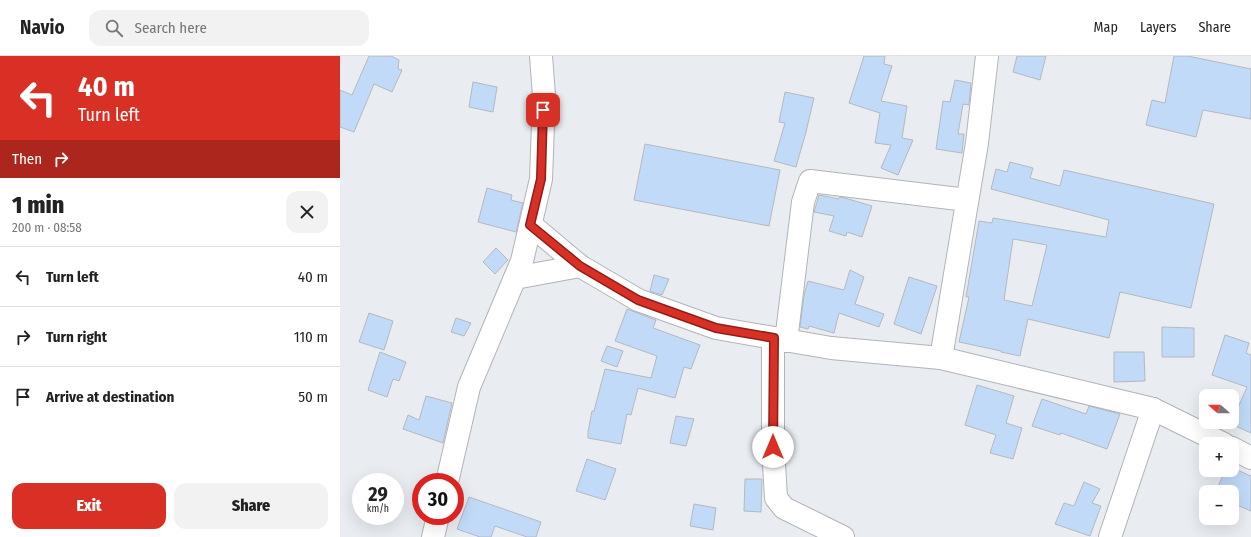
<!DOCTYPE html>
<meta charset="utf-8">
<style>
:root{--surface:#fff;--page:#f2f2f2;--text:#222;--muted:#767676;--line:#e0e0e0;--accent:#d93025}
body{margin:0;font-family:"Fira Sans Condensed",sans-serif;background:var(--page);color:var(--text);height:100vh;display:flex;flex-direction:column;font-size:15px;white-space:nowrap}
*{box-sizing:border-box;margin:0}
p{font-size:13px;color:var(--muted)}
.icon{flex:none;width:22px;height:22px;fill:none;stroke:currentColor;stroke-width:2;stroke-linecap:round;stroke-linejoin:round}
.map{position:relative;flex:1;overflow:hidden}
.details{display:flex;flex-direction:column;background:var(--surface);width:340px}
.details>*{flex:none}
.hud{background:#d93025;color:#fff;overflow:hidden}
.needle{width:26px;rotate:291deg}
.controls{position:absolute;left:859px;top:333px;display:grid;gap:8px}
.controls a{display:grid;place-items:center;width:40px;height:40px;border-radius:8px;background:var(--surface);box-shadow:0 4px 16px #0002;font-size:20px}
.speed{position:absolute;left:12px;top:417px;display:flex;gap:8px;font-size:20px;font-weight:700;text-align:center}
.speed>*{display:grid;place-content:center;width:52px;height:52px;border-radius:50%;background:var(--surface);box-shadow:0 4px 16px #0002;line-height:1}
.speed small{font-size:10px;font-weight:400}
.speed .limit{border:6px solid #d22;background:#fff;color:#111}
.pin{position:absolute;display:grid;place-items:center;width:34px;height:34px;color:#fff;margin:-17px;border-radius:8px;box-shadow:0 2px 6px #0006}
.me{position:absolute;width:44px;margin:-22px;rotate:0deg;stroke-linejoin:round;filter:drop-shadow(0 0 3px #0008)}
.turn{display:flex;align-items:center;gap:14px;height:84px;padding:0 12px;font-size:18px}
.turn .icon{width:52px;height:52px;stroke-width:2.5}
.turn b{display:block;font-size:28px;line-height:34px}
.then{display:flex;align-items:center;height:38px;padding:0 12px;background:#0003;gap:8px;font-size:15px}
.round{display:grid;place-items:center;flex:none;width:42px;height:42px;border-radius:12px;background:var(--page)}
.summary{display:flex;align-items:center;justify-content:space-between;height:68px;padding:0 12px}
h1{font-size:24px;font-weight:800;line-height:30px}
.cta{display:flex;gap:8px;margin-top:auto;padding:8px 12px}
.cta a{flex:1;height:46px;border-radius:12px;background:var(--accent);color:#fff;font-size:16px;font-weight:800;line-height:46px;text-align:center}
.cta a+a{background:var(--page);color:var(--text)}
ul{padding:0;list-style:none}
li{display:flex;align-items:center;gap:12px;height:60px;padding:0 12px;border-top:1px solid var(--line)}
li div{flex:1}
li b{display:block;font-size:15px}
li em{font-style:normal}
header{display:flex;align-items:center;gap:24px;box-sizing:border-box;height:56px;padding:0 20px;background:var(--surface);border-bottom:1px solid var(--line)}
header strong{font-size:19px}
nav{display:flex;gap:22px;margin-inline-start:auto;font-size:14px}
.search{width:280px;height:36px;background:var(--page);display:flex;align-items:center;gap:10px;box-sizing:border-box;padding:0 14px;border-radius:12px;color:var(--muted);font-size:15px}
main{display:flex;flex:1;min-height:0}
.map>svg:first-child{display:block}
.building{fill:#c0daf8;stroke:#b5b9be;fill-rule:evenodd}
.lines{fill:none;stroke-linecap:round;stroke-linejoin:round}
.minor-casing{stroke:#b0b4b9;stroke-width:24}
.minor{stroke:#fff;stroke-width:22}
.route-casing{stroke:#8d1f18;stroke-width:10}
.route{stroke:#d93025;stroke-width:7}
</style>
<header>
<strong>Navio</strong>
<div class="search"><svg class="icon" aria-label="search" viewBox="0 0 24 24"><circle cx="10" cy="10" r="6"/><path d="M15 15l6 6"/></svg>Search here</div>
<nav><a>Map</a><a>Layers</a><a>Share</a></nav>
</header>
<main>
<section class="details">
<div class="hud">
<div class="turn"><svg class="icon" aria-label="left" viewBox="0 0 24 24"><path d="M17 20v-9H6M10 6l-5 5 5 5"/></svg><div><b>40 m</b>Turn left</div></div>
<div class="then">Then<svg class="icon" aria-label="right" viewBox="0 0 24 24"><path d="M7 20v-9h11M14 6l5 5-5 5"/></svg></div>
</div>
<div class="summary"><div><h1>1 min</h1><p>200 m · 08:58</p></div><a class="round"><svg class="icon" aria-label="close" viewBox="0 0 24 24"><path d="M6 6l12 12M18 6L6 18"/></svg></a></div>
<ul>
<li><svg class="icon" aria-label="left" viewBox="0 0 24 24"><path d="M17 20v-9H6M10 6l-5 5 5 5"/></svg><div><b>Turn left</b></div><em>40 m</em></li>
<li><svg class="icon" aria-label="right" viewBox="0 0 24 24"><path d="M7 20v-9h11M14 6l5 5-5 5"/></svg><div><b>Turn right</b></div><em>110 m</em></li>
<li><svg class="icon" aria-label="arrive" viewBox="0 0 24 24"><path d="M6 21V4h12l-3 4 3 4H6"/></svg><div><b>Arrive at destination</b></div><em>50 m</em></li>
</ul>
<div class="cta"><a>Exit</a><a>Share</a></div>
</section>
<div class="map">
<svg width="911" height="481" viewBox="0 0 911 481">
<rect width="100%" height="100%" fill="#e9edf2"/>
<!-- building -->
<g class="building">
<polygon points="29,0 51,0 59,4 58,13 62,14 52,36 34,28 14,76 0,71 0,34 12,39"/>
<polygon points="524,0 545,0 544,8 552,10 541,45 567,50 562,82 573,84 558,119 541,112 551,89 535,87 540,57 509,47"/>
<polygon points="677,0 706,0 700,24 673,16"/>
<polygon points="834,0 848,0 911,13 911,63 863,54 856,81 806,69 812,44 825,47"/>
<polygon points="615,24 631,27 629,49 623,48 618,78 624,78 622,97 596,93 603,45 610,46"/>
<polygon points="133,26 157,31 153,56 129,51"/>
<polygon points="445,36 474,42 466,76 456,111 434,105 445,67 439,66"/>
<polygon points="305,88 440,114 429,170 294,144"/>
<path d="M670 106 693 112 690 122 720 130 724 114 874 148 851 252 780 236 769 282 688 263 680 300 661 296V295L619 286 629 241H626L639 165 652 167 653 162 766 181 769 164 651 133 656 113 667 116ZM673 183 707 189 692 250 664 244Z"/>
<polygon points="147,132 172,139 171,144 183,147 176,176 138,166"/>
<polygon points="479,139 499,143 500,141 505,142 532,150 522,181 507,176 506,180 489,175 494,160 474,156"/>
<polygon points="156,192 168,204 155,218 143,206"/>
<polygon points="510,214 524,221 515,248 544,258 539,271 499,257 494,277 469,270 468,273 460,271 464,239 468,225 504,234"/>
<polygon points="314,219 329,223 322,239 310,235"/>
<polygon points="569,221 597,230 581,278 554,268"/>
<polygon points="287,253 316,264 313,272 360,289 351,313 344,311 335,342 298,332 291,359 287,358 281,388 248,382 248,376 252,355 254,355 265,313 311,322 317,300 275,285"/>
<polygon points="29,257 53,265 44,294 19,286"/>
<polygon points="116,262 131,267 124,280 111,276"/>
<polygon points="822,271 854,272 854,301 822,301"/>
<polygon points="885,279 909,287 906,297 911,299 911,377 891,368 907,331 872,319"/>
<polygon points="267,290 283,295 277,311 261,305"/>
<polygon points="40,296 66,306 59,325 53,323 47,341 28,334"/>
<polygon points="774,296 804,296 805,325 774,326"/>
<polygon points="637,329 674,340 666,367 682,372 673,403 650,397 656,379 625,369"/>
<polygon points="86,340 112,347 103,387 63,373 68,359 79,364"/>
<polygon points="702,343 746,358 749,350 780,358 767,393 721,377 720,379 692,370"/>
<polygon points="336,360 354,363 346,390 330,387"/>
<polygon points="247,403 276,413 265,444 236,435"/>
<polygon points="885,414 897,414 911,420 911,455 892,447 892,436 876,436"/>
<polygon points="405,423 422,423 421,456 404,455"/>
<polygon points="744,426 760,433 752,447 761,450 750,480 715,468 724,447 734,450"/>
<polygon points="129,441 201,466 196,481 187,481 155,470 151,481 140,481 117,473"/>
<polygon points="354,448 376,452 373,474 350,470"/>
</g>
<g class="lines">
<!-- minor casing -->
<g class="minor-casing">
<g id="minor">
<polyline points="191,169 240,210 298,244 376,272 491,292 601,302 813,353 884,388"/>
<polyline points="175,222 240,210"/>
<polyline points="433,282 433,391 436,442 444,452 503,481"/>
<polyline points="446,285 463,146 470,125 627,144"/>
<polyline points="601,302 637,87 647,0"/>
<polyline points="892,392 911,402"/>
<polyline points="107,426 129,331 182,205 201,123 204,40 201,0"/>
<polyline points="93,481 98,460"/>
<polyline points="770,481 813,353"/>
</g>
</g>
<!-- minor -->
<use href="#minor" class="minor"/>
</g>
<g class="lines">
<!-- route casing -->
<g class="route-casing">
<polyline id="route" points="203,54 201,123 190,169 240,210 298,244 376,272 434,282 433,391"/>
</g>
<!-- route -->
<use href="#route" class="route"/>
</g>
</svg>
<div class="controls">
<a><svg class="needle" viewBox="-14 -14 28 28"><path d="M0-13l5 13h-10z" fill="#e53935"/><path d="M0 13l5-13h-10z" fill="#767676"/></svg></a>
<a>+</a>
<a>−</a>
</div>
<div class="speed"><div>29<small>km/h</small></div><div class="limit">30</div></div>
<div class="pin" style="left:203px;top:54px;background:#d93025"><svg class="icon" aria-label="arrive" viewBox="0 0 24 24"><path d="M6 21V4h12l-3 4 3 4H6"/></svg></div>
<svg class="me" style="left:433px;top:391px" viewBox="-20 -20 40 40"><circle r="19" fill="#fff"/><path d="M0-13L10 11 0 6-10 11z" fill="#d93025"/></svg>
</div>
</main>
